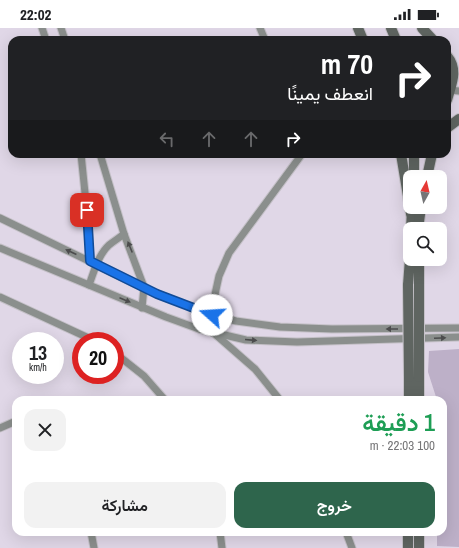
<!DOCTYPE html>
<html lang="ar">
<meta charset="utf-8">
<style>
:root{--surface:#fff;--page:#f2f2f2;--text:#202124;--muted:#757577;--accent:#2e654c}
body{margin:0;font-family:"Archivo Narrow",Vazirmatn,sans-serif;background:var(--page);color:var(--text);direction:rtl;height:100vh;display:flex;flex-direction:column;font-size:15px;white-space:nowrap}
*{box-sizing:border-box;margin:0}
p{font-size:13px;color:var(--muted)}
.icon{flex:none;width:22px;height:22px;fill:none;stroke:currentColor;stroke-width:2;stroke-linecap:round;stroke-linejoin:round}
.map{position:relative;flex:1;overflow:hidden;direction:ltr}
.panel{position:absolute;left:12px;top:368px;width:435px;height:140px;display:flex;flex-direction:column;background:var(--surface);border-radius:12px;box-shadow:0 4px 16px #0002;direction:rtl}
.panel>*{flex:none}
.guide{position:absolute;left:8px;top:8px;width:443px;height:122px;border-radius:12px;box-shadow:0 4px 16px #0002;direction:rtl;background:#202124;color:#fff;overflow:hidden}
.needle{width:26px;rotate:8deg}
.controls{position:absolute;left:403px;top:142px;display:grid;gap:8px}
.controls a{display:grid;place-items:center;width:44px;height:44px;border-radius:8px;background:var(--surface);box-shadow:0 4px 16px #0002;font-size:20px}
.speed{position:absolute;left:12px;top:304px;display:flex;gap:8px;font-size:20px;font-weight:700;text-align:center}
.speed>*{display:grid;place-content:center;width:52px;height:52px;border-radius:50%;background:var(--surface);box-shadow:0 4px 16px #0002;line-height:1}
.speed small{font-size:10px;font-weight:400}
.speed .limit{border:6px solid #d22;background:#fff;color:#111}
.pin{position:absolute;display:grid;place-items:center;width:34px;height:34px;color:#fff;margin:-17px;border-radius:8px;box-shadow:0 2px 6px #0006}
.me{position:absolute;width:44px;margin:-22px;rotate:289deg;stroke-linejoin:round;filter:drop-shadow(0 0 3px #0008)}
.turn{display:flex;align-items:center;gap:14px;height:84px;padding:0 12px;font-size:18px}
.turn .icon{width:52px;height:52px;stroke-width:2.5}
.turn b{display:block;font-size:28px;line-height:34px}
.lanes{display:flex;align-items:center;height:38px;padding:0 12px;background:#0003;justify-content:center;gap:20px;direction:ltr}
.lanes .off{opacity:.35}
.round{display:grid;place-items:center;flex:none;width:42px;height:42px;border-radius:12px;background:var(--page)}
.summary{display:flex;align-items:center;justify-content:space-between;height:68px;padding:0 12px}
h1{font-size:24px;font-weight:600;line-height:30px;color:#1e9e55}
.action{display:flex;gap:8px;margin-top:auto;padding:8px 12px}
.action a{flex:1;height:46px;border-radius:12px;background:var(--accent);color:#fff;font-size:16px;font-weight:600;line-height:46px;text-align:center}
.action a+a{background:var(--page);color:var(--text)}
.status{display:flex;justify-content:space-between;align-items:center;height:28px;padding:0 20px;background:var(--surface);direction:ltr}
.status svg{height:11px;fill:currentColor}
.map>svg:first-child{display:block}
.built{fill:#e0d7e7;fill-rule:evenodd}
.green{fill:#bdb0c8}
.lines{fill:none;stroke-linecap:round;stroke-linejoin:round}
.lane-casing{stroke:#c5c1c8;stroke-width:9}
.secondary-casing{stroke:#c5c1c8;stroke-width:12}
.lane{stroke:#8b8f8d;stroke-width:7}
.secondary{stroke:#5f6561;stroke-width:10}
.secondary-bridge-casing{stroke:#c5c1c8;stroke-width:12;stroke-linecap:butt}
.secondary-bridge{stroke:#5f6561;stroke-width:10}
.oneway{fill:#4c4c4d}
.route-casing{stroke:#114b97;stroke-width:10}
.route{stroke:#1a73e8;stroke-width:7}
</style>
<div class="status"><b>22:02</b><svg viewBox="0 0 49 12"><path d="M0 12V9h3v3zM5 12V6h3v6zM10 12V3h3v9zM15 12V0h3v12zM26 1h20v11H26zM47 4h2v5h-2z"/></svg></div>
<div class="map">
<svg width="459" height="520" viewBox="0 0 459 520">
<rect width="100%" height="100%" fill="#ebe6ef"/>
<!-- built -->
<path class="built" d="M0 0H459V520H0ZM12 12H447V126H12ZM410 149H440V179H410ZM410 201H440V231H410ZM21 313H55V347H21ZM81 313H115V347H81ZM16 372H443V504H16Z"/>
<!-- green -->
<polygon class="green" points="459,321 459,519 437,518 437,504 443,504 443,372 437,372 428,344 429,323"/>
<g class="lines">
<!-- lane casing -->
<g class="lane-casing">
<g id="lane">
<polyline points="42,0 46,12"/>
<polyline points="61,0 65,12"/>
<polyline points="260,0 265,12"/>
<polyline points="450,62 459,63"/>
<polyline points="81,126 88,194 90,233"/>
<polyline points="100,126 124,206 144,259 142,280"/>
<polyline points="0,190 157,266 212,287 236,293 280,299 332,301 459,300"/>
<polyline points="0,220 166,289 199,301 246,312 297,314 459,309"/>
<path d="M89 257C94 244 98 227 109 217 114 213 119 210 124 206"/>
<polyline points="0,269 95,313"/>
<polyline points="213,305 212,287 214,271 219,248 229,225 302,126"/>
<polyline points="215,306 255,341 280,372"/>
<polyline points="115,325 144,348 165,372"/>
<polyline points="0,400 16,393"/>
<polyline points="91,504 94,520"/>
<polyline points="220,504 222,520"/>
<polyline points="346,504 352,520"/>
</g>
</g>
<!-- secondary casing -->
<g class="secondary-casing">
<g id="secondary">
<polyline points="358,0 363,12"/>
<polyline points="391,0 396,12"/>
<polyline points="422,0 433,12"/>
<path d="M447 28C459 42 451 57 447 72"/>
<polyline points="447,100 459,91"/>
<polyline points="401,126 411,186"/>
<polyline points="414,149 414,126"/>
<polyline points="427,149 432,126"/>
<polyline points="411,201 412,181"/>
<polyline points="418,201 421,179"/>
<polyline points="419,231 419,256"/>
<polyline points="408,257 410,231"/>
<polyline points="409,372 409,349"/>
<polyline points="419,372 419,349"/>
<polyline points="419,504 419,520"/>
<polyline points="408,520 408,504"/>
</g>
</g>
<!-- lane -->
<use href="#lane" class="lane"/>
<!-- secondary -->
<use href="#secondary" class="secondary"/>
<!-- secondary-bridge casing -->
<g class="secondary-bridge-casing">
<g id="secondary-bridge">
<polyline points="419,256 419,349"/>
<polyline points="408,257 409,349"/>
</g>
</g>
<!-- secondary-bridge -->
<use href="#secondary-bridge" class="secondary-bridge"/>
</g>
<!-- one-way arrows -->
<defs><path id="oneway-solid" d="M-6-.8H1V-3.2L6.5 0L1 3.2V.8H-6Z"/></defs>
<g class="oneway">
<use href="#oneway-solid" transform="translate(130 219) rotate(-112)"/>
<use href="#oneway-solid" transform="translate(71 224) rotate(-155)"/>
<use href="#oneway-solid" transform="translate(125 272) rotate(23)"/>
<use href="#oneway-solid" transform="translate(392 301) rotate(180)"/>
<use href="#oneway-solid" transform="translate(440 310) rotate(-3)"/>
<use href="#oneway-solid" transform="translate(251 312) rotate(5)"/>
</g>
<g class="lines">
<!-- route casing -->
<g class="route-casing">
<polyline id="route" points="87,182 90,233 157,266 212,287"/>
</g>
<!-- route -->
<use href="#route" class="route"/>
</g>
</svg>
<div class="controls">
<a><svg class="needle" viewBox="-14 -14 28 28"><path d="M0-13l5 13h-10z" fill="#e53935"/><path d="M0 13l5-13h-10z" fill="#757577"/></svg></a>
<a><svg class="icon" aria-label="search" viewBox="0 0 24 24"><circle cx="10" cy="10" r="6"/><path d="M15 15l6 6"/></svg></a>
</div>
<div class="speed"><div>13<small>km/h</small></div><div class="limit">20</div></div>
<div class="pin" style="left:87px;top:182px;background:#d93025"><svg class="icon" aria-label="arrive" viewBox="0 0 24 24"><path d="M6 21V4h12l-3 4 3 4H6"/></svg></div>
<svg class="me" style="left:212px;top:287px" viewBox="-20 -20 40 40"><circle r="19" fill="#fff"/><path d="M0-13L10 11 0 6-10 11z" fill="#1a73e8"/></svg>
<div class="guide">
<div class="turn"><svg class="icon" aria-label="right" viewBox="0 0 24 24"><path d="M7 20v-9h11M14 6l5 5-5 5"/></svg><div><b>70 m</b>انعطف يمينًا</div></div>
<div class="lanes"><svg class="icon off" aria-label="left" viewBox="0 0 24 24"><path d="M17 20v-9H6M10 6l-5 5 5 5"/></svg><svg class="icon off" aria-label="ahead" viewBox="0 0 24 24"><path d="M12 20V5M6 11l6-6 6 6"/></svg><svg class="icon off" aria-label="ahead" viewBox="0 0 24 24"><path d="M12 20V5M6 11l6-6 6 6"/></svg><svg class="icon" aria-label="right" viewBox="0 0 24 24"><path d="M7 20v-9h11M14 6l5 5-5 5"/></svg></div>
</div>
<section class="panel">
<div class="summary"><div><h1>1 دقيقة</h1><p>100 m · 22:03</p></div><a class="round"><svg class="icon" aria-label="close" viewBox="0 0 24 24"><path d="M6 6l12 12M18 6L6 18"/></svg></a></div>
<div class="action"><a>خروج</a><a>مشاركة</a></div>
</section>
</div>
